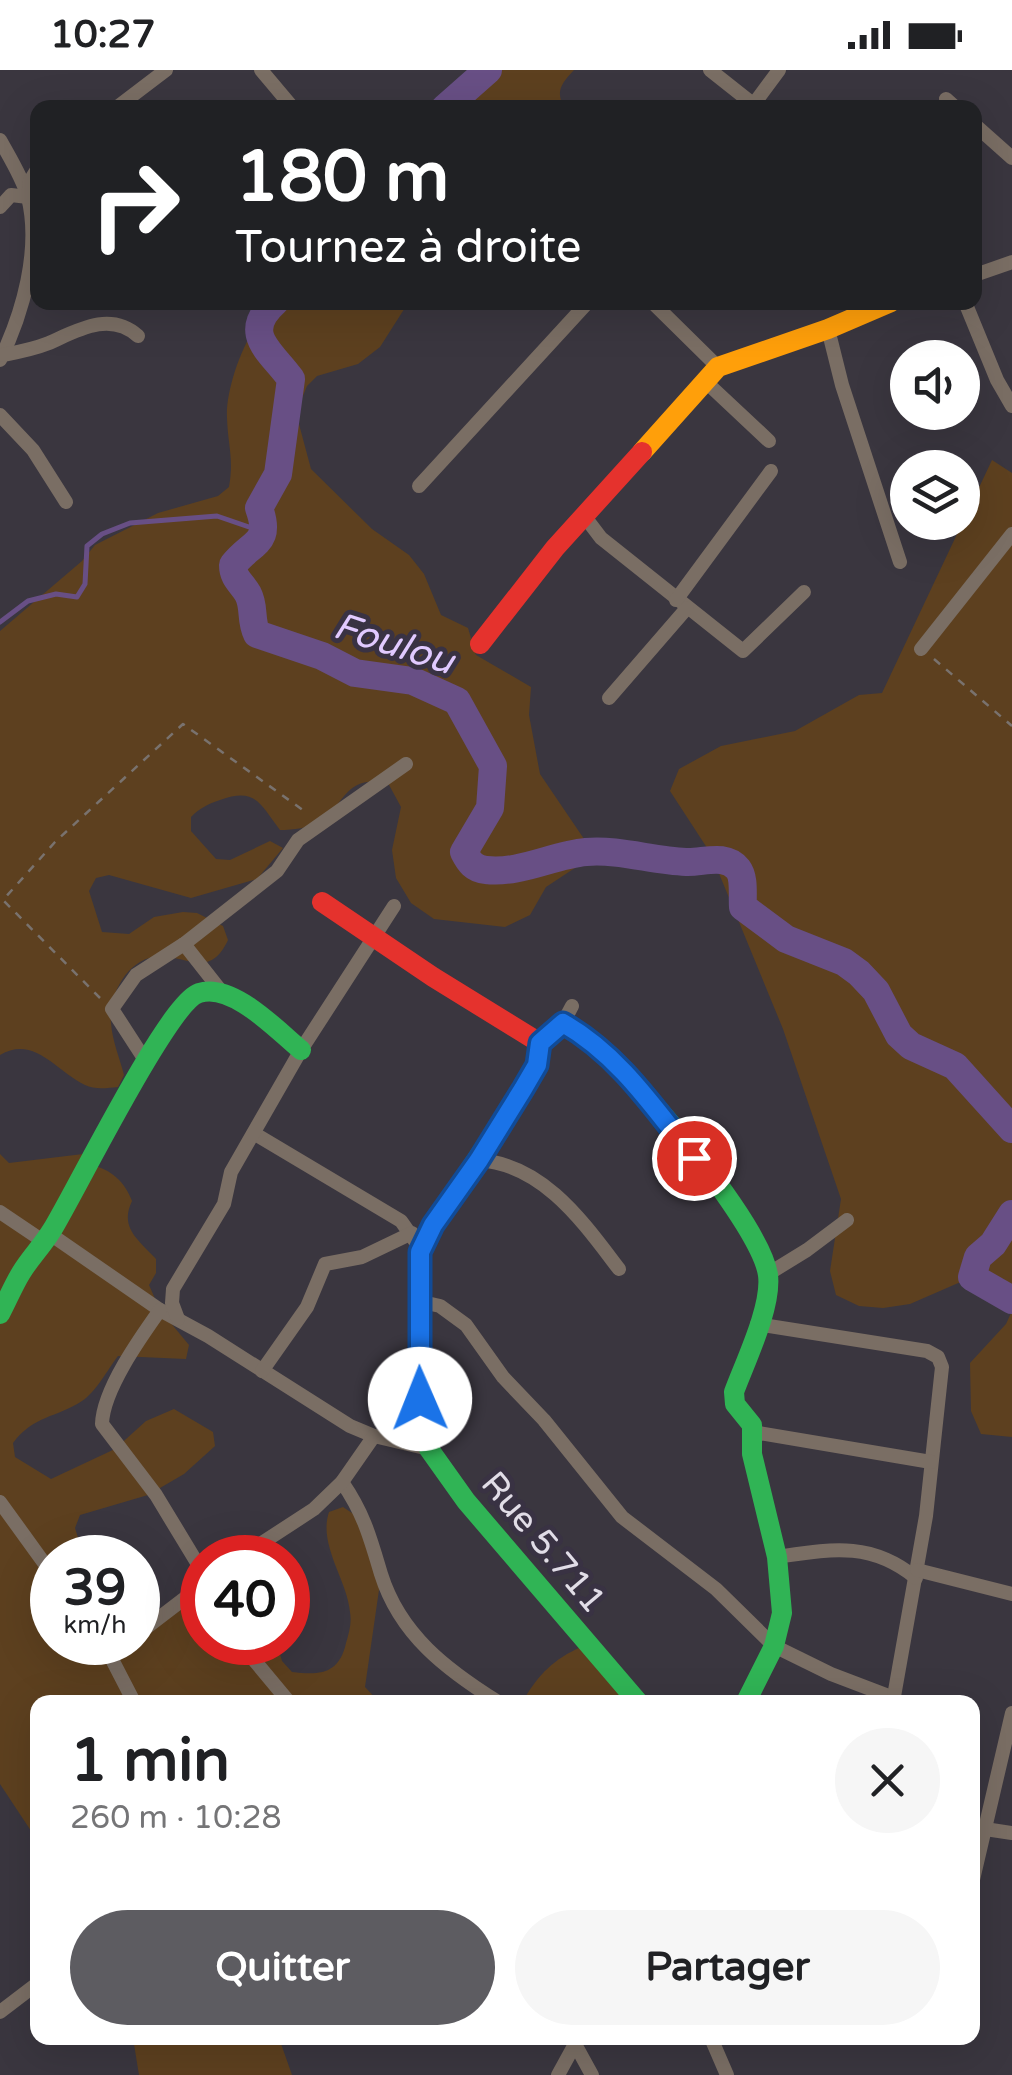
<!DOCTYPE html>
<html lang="fr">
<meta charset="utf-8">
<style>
:root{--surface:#fff;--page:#f6f6f6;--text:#202124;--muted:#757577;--accent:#5d5c61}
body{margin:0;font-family:"Varela Round",sans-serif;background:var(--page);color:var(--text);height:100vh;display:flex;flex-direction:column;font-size:38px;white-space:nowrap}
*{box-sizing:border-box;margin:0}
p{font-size:32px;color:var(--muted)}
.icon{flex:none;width:55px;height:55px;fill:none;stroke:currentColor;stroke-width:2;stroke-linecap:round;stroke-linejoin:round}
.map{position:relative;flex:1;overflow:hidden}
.panel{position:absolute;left:30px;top:1625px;width:950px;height:350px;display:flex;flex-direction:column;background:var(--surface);border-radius:20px;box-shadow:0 10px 40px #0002}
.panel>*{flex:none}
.top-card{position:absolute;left:30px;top:30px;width:952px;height:210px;border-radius:20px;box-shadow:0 10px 40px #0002;background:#202124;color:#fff;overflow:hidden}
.buttons{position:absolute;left:890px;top:270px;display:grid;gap:20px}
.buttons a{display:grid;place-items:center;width:90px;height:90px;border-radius:50%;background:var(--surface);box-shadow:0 10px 40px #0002;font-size:50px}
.speed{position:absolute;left:30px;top:1465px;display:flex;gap:20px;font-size:50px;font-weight:700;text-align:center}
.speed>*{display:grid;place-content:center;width:130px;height:130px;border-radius:50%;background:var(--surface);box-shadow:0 10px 40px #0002;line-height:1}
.speed small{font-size:25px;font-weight:400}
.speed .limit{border:15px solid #d22;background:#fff;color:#111}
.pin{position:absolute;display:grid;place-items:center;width:85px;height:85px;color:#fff;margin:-42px;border:5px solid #fff;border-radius:50%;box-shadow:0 2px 10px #0007}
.me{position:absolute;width:110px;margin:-55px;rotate:359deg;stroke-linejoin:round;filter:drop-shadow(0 0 8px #0008)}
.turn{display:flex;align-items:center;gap:35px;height:210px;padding:0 40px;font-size:45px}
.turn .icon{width:130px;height:130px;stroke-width:2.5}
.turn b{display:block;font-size:70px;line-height:85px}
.round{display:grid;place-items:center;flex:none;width:105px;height:105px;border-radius:52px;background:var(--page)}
.headline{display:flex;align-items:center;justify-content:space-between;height:170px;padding:0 40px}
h1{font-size:60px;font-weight:800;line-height:75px}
.primary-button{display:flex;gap:20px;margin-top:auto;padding:20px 40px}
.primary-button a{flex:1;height:115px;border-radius:60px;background:var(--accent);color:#fff;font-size:40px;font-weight:800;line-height:115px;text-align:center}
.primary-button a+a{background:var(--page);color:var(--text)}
.status{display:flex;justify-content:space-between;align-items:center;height:70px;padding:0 50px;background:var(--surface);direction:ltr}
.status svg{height:28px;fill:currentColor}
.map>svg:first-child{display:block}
.green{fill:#5d401f}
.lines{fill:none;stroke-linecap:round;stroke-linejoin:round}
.stream{stroke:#684f85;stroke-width:5}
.river{stroke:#684f85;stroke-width:28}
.path{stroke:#79726e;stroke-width:2.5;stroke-dasharray:8 8;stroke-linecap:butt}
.street{stroke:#7a6e64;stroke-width:14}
.fast{stroke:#30b455;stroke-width:20}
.slow{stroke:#ff9f0a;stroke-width:20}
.jam{stroke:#e5322d;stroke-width:20}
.route-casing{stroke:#114b97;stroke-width:25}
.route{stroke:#1a73e8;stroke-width:18}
.labels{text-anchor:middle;stroke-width:10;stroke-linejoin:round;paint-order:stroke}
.street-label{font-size:35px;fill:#e1dde7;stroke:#393243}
.water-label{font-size:38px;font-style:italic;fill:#e1caff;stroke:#393243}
</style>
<div class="status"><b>10:27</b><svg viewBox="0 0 49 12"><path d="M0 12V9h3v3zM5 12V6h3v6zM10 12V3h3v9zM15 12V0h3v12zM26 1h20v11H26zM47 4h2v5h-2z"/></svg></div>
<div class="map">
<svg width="1012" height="2005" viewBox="0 0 1012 2005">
<rect width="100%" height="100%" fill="#3a363f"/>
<!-- green -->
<g class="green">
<path d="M472 0H574C562 13 555 21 564 37H426L469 8Z"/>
<path d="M280 232 408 233 380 277 358 294 317 306 307 316 296 343 311 399 372 459 409 485 424 504 441 545 468 558 476 585 531 617 529 645 540 704 601 794 584 792 546 817 530 845 505 857 434 849 411 833 396 808 392 780 401 737 388 713C344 705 347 733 320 751 309 758 293 760 280 760 260 734 256 717 220 730 208 734 200 738 191 747V761L216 789 230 790 270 771 283 778 257 809 191 828 109 805 96 808 89 821 102 862 129 864 154 847 183 842 197 843 223 856 228 870C209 911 185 883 154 887 126 891 108 927 111 953 112 970 120 989 124 1005L118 1017C107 1018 95 1020 85 1015 56 1001 34 965 0 985V561L82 491 95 475 158 443 218 426 229 417C234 388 228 376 227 348 225 316 250 247 280 232Z"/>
<polygon points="992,390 1012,403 1012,1223 1004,1209 979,1204 910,1234 883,1238 859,1236 836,1225 830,1201 841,1129 783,959 711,784 670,721 679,699 721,676 795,661 859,625 882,623"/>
<path d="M0 1084 9 1093 83 1084 91 1095C111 1099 125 1112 132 1131 119 1158 139 1170 156 1189V1203L149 1215 160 1240 189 1275 186 1289 118 1286C108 1299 96 1322 82 1331 56 1348 34 1345 13 1373L15 1387 51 1409 115 1379 146 1351 174 1339 213 1362 215 1376 184 1404 148 1425 80 1445 75 1458 84 1487 52 1488V1572H138V1543L160 1546 202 1521V1572L277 1573 282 1591 292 1602C319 1605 339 1605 346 1573 349 1563 352 1553 350 1542 347 1509 318 1475 329 1442L343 1437 355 1445 380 1513 365 1617 379 1632H38L37 1770 0 1714Z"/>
<polygon points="1012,1241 1012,1367 981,1364 971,1341 970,1293 1006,1254"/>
<path d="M581 1577 635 1632H527L524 1629C539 1604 554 1589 581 1577Z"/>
<polygon points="133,1968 279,1968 292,2005 139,2005"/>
</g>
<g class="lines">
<!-- stream -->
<polyline class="stream" points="0,552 28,531 56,524 77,527 85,514 87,476 102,464 130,453 217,446 249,457 263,450"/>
<!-- river -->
<g class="river">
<polyline points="445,38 488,0"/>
<path d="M275 232C240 264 271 281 291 309L278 404 259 438C272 474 252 471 233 495 233 509 242 513 248 524 255 537 250 550 257 564L322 586 355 603 413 611 457 631 493 696 490 738 464 782C469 792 474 799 486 800 520 804 553 785 586 782 619 779 653 791 686 792 703 793 725 783 738 799 745 808 742 827 743 837L786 869 844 892 859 903 876 921 899 965 911 976 955 996 1012 1059"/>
<polyline points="1012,1144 993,1174 978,1187 972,1207 1012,1230"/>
</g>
<!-- path -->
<g class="path">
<polyline points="934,589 1012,656"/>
<polyline points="100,928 3,830 55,772 183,654 307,743"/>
</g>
<!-- street -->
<g class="street">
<polyline points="261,0 293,38"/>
<polyline points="710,0 758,38"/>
<polyline points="946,29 956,38"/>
<polyline points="116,38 166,0"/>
<polyline points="751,38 779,0"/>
<polyline points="975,55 1012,88"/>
<path d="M0 70C10 88 22 107 28 127 41 179 23 243 0 290"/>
<polyline points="0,137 11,125 28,127 30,111 38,98"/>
<polyline points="975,205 1012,192"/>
<polyline points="652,232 718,297"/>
<polyline points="965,232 997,310 1012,336"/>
<polyline points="828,259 842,315 900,492"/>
<path d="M3 285C19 282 34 279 49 273 78 260 110 241 138 266"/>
<polyline points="706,312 769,371"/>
<polyline points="0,345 33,380 66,432"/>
<polyline points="419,416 588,232"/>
<polyline points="585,447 601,468 743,581 804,522"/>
<polyline points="676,530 771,401"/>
<polyline points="921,579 1012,464"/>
<polyline points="609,628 687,538"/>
<polyline points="184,874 221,921"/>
<polyline points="540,973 563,953 572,936"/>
<polyline points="145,990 112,939 136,905 184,874 277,801 298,770 406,694"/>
<polyline points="255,1064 401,1151 415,1171"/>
<path d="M479 1090C544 1095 583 1152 619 1199"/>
<polyline points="0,1142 43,1171"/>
<polyline points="50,1164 160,1240 208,1266 350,1356 374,1366 429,1379"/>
<polyline points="768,1204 807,1180 847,1150"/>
<polyline points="418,1231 440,1236 466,1255 503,1307 544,1350 622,1447 716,1519 774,1576 831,1604 894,1628"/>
<path d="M160 1240C140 1268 103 1320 102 1354L156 1425 202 1501"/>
<polyline points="178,1249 172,1233 173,1219 224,1134 231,1102 301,980 394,836"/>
<polyline points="757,1254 927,1281 938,1287 942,1297 926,1446 893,1632"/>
<polyline points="262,1301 307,1237 325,1194 362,1187 412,1163"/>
<polyline points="753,1362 931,1392"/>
<path d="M342 1412C364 1444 370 1467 381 1504 400 1565 447 1600 498 1632"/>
<polyline points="0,1432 52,1504"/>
<path d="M777 1487C831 1479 871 1471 916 1508"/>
<polyline points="239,1488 314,1439 342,1412 374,1366"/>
<polyline points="917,1500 1012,1524"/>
<polyline points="138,1564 202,1515"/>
<polyline points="103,1572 134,1632"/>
<polyline points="239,1572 289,1632"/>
<polyline points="111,1584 126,1572"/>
<polyline points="972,1757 1012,1763"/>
<polyline points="972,1814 1012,1643"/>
<polyline points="0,1942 38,1913"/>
<polyline points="711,1968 727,2005"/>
<polyline points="558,2005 575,1974 592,2005"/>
</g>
<!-- fast -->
<g class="fast">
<path d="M563 953C576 960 590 968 601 978 641 1014 761 1155 768 1205 772 1237 745 1292 734 1322L735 1334 752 1355V1384L777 1487 782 1543 774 1576 746 1632"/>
<polyline points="523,1020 433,1155 420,1181 420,1351 429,1379 466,1431 638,1632"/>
<path d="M0 1244C7 1231 13 1216 21 1203 30 1188 43 1175 52 1160 76 1121 168 933 199 923 232 912 277 960 301 980"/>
</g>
<!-- slow -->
<polyline class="slow" points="642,382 718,297 828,259 891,232"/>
<!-- jam -->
<g class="jam">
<polyline points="480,574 555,478 642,382"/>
<polyline points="322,832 433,907 540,973 537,995 523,1020"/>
</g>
</g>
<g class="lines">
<!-- route casing -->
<g class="route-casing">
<path id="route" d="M420 1329V1182L433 1155 479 1090 523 1019 537 995 540 973 563 953C619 985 654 1038 694 1088"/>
</g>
<!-- route -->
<use href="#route" class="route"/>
</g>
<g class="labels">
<!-- street labels -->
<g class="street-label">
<text transform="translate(544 1472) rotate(50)" y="12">Rue 5.711</text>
</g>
<!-- water labels -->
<g class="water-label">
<text transform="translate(394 573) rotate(18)" y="13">Foulou</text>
</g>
</g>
</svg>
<div class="buttons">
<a><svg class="icon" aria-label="sound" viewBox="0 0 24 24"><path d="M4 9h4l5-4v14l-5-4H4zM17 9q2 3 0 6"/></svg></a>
<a><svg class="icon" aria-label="layers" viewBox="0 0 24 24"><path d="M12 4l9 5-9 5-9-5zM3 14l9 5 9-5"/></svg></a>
</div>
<div class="speed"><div>39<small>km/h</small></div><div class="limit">40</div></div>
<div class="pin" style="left:694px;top:1088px;background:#d93025"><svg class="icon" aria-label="arrive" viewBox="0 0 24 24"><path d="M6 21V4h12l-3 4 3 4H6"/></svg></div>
<svg class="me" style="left:420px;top:1329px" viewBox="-20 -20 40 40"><circle r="19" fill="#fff"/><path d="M0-13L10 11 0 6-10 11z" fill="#1a73e8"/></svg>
<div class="top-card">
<div class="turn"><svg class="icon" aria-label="right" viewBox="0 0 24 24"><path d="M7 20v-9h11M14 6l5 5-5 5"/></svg><div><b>180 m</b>Tournez à droite</div></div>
</div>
<section class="panel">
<div class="headline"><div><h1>1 min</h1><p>260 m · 10:28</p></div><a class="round"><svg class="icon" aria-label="close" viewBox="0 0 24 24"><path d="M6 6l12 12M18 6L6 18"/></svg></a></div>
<div class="primary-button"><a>Quitter</a><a>Partager</a></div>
</section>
</div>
